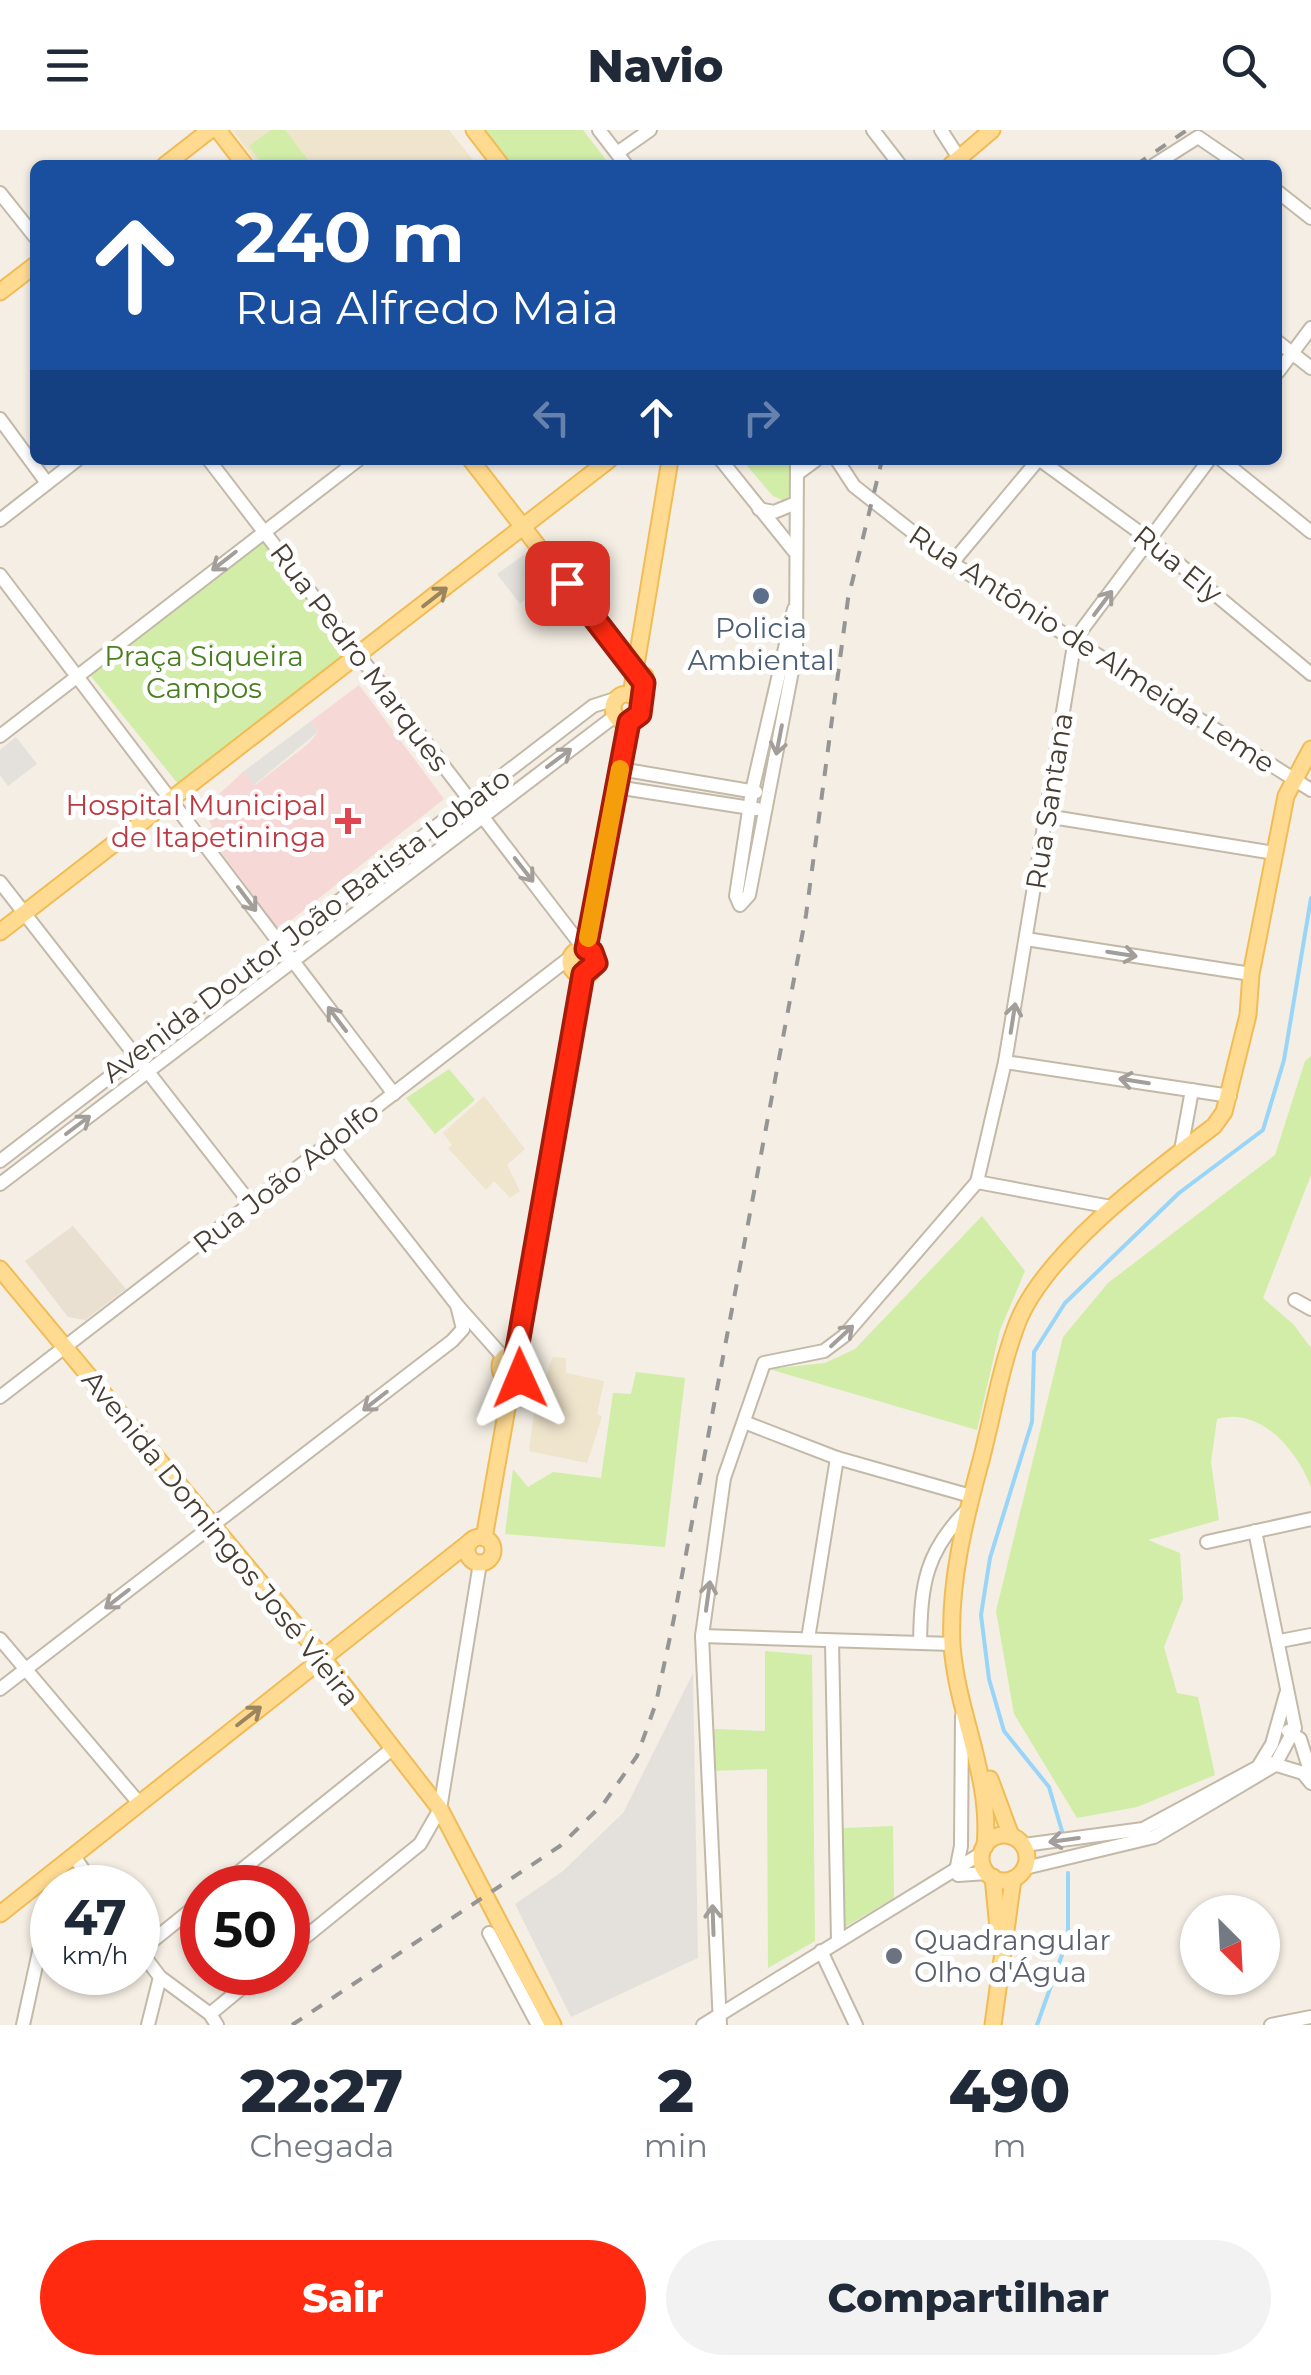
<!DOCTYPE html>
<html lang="pt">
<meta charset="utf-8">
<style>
:root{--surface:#fff;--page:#f2f2f3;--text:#1f2937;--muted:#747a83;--accent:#ff2a10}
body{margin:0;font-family:Montserrat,sans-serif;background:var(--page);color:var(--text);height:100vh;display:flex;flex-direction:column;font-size:38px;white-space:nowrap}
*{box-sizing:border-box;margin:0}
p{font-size:32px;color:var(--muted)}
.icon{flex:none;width:55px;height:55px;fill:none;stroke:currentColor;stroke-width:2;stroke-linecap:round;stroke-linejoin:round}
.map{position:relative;height:1895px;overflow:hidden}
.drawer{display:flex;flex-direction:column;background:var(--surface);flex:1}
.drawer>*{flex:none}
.top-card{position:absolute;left:30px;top:30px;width:1252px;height:305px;border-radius:15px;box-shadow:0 2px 8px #0004;background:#1a4fa0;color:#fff;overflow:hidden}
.needle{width:65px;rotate:156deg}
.buttons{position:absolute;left:1180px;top:1765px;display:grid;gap:20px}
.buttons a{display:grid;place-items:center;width:100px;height:100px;border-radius:50%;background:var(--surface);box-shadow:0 2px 8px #0004;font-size:50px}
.speed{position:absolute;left:30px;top:1735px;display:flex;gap:20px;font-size:50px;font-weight:700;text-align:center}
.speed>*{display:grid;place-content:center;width:130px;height:130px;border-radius:50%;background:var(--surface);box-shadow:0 2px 8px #0004;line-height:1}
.speed small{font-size:25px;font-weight:400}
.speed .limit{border:15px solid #d22;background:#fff;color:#111}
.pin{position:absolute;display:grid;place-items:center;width:85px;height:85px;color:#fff;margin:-42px;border-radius:20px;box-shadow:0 5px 15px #0006}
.me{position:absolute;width:110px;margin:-55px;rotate:359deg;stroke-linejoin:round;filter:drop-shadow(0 0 8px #0008)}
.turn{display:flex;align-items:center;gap:35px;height:210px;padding:0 40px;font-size:45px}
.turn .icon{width:130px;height:130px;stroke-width:2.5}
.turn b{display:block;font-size:70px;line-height:85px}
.lanes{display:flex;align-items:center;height:95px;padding:0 40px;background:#0003;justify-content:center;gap:50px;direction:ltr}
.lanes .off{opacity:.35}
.eta{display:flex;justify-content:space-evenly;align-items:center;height:170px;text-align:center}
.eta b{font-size:60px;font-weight:800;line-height:70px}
.cta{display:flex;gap:20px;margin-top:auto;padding:20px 40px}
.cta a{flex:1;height:115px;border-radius:60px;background:var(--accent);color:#fff;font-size:40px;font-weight:800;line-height:115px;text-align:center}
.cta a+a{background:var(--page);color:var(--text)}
header{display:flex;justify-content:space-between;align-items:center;height:130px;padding:0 40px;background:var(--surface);font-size:45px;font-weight:800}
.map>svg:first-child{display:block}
.residential{fill:#e9e0d1}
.education{fill:#efe4cc}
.medical{fill:#f6d9d6}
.green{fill:#d1eda8}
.parking{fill:#e4e1dd}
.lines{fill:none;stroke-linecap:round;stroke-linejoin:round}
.stream{stroke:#99d5f8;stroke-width:4}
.minor-casing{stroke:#c3b9a8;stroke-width:16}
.major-casing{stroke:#f1bc55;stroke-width:19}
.minor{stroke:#fff;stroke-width:12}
.major{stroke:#ffdb92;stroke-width:15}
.rail{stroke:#959595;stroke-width:4;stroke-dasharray:12 12;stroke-linecap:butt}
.oneway{stroke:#a39e99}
.oneway2{stroke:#9a855e}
.route-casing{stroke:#a61b0a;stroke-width:25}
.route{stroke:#ff2a10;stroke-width:18}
.slow{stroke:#f59e0b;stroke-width:18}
.service-dot{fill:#5c6f8a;stroke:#fff;stroke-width:4}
.health-dot{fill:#e0444e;stroke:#fff;stroke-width:4}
.worship-dot{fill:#6b7280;stroke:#fff;stroke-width:4}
.labels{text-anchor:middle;stroke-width:10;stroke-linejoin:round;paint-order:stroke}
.street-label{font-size:28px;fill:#473e33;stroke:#fff}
.service-label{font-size:28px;fill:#4e5e75;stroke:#fff}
.park-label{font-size:28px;fill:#487f20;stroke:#fff}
.health-label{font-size:28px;fill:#be3a42;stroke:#fff;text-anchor:end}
.worship-label{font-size:28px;fill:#5b616d;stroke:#fff;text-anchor:start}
</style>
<header><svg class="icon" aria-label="menu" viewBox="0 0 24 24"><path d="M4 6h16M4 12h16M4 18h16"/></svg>Navio<svg class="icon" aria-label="search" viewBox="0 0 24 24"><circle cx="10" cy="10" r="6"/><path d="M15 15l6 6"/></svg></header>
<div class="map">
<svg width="1311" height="1895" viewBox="0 0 1311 1895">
<rect width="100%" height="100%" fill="#f4eee4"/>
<!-- residential -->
<polygon class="residential" points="73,1096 126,1159 85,1190 68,1187 25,1131"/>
<!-- education -->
<g class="education">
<polygon points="232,0 449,0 477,35 259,35"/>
<polygon points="484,966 525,1019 507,1035 520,1061 510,1068 494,1051 486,1060 448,1018 452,1015 443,1003"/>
<polygon points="553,1227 566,1228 566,1243 604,1251 597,1284 602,1287 587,1333 529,1321 535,1274"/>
</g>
<!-- medical -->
<polygon class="medical" points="359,555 444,669 279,800 206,702 212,696 203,679 244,641 255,655 308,614 318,602 311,591"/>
<!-- green -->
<g class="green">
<polygon points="271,0 285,0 312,35 263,35 249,16"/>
<polygon points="483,0 583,0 610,35 510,35"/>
<polygon points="742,330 795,330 794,359 785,371 773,366"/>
<polygon points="263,406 346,524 179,655 86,540"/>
<path d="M1311 926V1045L1263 1168 1294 1195 1311 1218V1357C1297 1320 1260 1276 1217 1289L1211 1332 1219 1390 1148 1410 1180 1423 1183 1469 1164 1517 1177 1563 1198 1567 1215 1645 1137 1677 1077 1688 1014 1584 996 1481 1063 1207 1108 1153 1275 1025 1305 931Z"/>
<polygon points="449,939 475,970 435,1004 406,968"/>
<polygon points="982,1086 1025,1141 1000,1200 977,1300 769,1239 825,1233 855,1219"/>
<polygon points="636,1242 685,1248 665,1417 505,1404 513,1339 528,1357 553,1342 601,1348 613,1263 631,1264"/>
<polygon points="765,1521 812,1525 815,1811 768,1838 767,1639 712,1641 714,1599 765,1601"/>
<polygon points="893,1696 894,1768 845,1797 843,1698"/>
</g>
<!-- parking -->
<g class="parking">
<polygon points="532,419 548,439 547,450 520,474 497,444"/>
<polygon points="311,591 318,602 254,655 244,641"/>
<polygon points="16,607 37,634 8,656 0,645 0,620"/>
<polygon points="693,1543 698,1828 571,1887 515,1774 563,1741 623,1683"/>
</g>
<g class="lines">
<!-- stream -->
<g class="stream">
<polyline points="1062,1701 1049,1657 1004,1601 989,1549 981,1485 990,1428 1032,1292 1034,1222 1065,1173 1179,1063 1263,1000 1284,930 1311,768"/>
<polyline points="1037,1895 1068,1808 1068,1743"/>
</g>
<!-- minor casing -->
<g class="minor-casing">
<g id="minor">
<polyline points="599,0 626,35"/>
<polyline points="873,0 900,35"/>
<polyline points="941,0 959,28"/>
<polyline points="617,23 650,0"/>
<polyline points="1154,35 1198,7 1239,35"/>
<polyline points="1278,62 1311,88"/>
<polyline points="0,63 35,107"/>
<polyline points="1278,212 1311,238"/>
<polyline points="1278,242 1311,198"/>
<polyline points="0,289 47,353"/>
<polyline points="209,330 584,819"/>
<polyline points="721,330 794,421"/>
<polyline points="837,330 854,356 952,433 1311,660"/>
<polyline points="1040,330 1150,410 1311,544"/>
<polyline points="1222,330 1311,402"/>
<polyline points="797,344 816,330"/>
<polyline points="759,379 774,382 796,373"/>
<polyline points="0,390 77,330"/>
<polyline points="952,433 1038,330"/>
<polyline points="0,445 394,964"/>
<polyline points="794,479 752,661 736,766 740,775 749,765 796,520 797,330"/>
<polyline points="0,606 358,330"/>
<polyline points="620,639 756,662"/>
<polyline points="616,657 757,679"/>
<polyline points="1046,686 1274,723"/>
<polyline points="0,752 251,1074"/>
<polyline points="1026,809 1251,844"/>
<polyline points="1005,932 1230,966"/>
<polyline points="330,1013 457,1175 504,1228"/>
<polyline points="1181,1020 1192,960"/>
<polyline points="0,1031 593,576 618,568"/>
<polyline points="977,1052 1111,1077"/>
<polyline points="0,1054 615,586"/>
<polyline points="1295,1170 1311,1179"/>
<polyline points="0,1267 572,826"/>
<polyline points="744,1292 837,1328 971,1366"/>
<polyline points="1207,1412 1311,1389"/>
<polyline points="702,1506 952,1514"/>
<polyline points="0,1509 139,1673"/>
<polyline points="808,1509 837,1328"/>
<polyline points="1280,1511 1311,1505"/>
<polyline points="832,1512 838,1811"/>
<path d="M920 1513C921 1454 925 1422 968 1379"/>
<polyline points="0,1559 452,1211 463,1199 457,1175"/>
<polyline points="1288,1601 1300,1609 1311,1644"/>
<polyline points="1270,1633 1303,1643 1311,1653"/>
<polyline points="1024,1715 1143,1699 1258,1637 1272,1614 1286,1564"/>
<polyline points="73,1725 96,1758"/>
<polyline points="1025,1738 1154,1707 1275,1635 1295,1598 1255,1401"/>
<polyline points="956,1741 961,1716 962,1586"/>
<polyline points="958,1745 987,1743"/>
<polyline points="219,1758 392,1619"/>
<polyline points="489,1803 538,1895"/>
<polyline points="138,1818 160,1847 210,1884 217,1895"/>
<polyline points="140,1821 202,1771"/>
<polyline points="288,1821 420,1714 440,1679 480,1433"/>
<polyline points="821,1821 856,1895"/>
<polyline points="210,1884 261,1842"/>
<polyline points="23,1895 52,1762"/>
<polyline points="148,1895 160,1847"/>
<polyline points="703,1895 982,1723"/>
<polyline points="720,1895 702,1506 724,1348 764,1233 824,1221 844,1206 977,1052 1005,932 1075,509 1209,330"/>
<polyline points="1271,1895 1311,1887"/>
</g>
</g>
<!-- major casing -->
<g class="major-casing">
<g id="major">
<polyline points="218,0 245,35"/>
<polyline points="474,0 501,35"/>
<polyline points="165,35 210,0"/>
<polyline points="951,35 992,0"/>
<polyline points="0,162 35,135"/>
<polyline points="471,330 644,553"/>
<circle cx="627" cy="578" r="14"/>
<polyline points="631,565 670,330"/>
<polyline points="640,575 645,546"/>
<polyline points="0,802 609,330"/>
<polyline points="586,819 629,592"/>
<circle cx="583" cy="832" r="13"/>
<polyline points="0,1139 323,1528 440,1679 553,1895"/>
<circle cx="513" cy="1237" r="13"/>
<polyline points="517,1225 583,845"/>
<circle cx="480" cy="1420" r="13"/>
<polyline points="484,1408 512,1250"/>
<polyline points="990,1649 1011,1706"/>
<circle cx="1004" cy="1728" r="23"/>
<path d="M985 1716C992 1647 957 1584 952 1515 949 1454 964 1393 980 1334 992 1289 1000 1239 1017 1194 1044 1123 1153 1042 1214 996L1224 982 1248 885 1251 844 1286 666 1311 619"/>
<polyline points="993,1747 999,1808"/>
<polyline points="0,1784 471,1411"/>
<polyline points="993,1895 1013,1749"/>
</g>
</g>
<!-- minor -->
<use href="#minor" class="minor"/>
<!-- major -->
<use href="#major" class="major"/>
<!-- rail -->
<g class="rail">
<polyline points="1136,35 1187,0"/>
<polyline points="292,1895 560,1716 604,1673 637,1626 656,1573 674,1488 806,785 848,469 882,330"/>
</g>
</g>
<!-- one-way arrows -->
<defs><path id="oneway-shaft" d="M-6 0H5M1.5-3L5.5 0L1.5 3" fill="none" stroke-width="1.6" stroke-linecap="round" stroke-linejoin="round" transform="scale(2.5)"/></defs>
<g class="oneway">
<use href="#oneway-shaft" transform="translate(224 431) rotate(142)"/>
<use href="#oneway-shaft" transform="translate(1103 473) rotate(-53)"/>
<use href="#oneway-shaft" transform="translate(779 610) rotate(101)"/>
<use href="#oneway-shaft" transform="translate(559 628) rotate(-37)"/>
<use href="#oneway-shaft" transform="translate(524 740) rotate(52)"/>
<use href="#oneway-shaft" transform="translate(247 769) rotate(53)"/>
<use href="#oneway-shaft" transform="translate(1122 824) rotate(9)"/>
<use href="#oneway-shaft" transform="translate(1013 888) rotate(-81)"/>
<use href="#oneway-shaft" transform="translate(337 889) rotate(-127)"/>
<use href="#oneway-shaft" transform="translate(1134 951) rotate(-171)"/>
<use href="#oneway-shaft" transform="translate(78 995) rotate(-37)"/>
<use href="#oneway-shaft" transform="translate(842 1206) rotate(-43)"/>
<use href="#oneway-shaft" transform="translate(375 1271) rotate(142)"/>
<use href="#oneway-shaft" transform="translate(708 1466) rotate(-82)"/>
<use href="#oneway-shaft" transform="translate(117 1469) rotate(142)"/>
<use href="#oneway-shaft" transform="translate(1064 1710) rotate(172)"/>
<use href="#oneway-shaft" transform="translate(713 1790) rotate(-92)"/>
</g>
<g class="oneway2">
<use href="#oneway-shaft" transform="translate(435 467) rotate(-38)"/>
<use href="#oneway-shaft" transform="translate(249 1586) rotate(-38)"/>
</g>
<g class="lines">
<!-- route casing -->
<g class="route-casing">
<polyline id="route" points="520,1248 526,1235 516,1225 583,844 596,833 592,822 586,819 629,592 640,584 644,553 567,453"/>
</g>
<!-- route -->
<use href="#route" class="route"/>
<!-- slow -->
<polyline class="slow" points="588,808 620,639"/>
</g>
<!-- markers -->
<circle class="service-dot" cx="761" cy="466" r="10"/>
<path class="health-dot" d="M343 676h10v10h10v10h-10v10h-10v-10h-10v-10h10z"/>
<circle class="worship-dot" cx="894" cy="1826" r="10"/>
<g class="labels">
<!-- street labels -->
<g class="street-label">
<text transform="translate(1178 434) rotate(39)" y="10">Rua Ely</text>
<text transform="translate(1092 519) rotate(33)" y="10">Rua Antônio de Almeida Leme</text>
<text transform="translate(360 527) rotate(53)" y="10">Rua Pedro Marques</text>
<text transform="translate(1049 671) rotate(-81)" y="10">Rua Santana</text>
<text transform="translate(306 795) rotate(-37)" y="10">Avenida Doutor João Batista Lobato</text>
<text transform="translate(286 1047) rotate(-38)" y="10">Rua João Adolfo</text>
<text transform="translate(221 1408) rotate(51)" y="10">Avenida Domingos José Vieira</text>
</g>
<!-- service labels -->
<g class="service-label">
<text x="761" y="508">Policia<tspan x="761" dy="32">Ambiental</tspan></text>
</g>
<!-- park labels -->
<g class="park-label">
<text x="204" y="536">Praça Siqueira<tspan x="204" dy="32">Campos</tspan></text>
</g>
<!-- health labels -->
<g class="health-label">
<text x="326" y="685">Hospital Municipal<tspan x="326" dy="32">de Itapetininga</tspan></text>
</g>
<!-- worship labels -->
<g class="worship-label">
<text x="914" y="1820">Quadrangular<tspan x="914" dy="32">Olho d'Água</tspan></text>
</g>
</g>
</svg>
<div class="buttons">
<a><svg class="needle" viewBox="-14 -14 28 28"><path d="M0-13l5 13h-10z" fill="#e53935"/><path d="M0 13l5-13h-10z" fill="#747a83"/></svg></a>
</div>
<div class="speed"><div>47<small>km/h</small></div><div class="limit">50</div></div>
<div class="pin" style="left:567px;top:453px;background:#d93025"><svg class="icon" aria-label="arrive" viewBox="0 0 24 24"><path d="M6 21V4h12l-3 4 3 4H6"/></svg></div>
<svg class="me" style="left:520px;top:1248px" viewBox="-20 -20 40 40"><path d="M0-17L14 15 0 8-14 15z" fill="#ff2a10" stroke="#fff" stroke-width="4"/></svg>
<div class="top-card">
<div class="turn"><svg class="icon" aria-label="ahead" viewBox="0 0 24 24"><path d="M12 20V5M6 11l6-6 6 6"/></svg><div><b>240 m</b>Rua Alfredo Maia</div></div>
<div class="lanes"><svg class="icon off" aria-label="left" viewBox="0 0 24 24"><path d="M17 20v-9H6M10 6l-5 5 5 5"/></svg><svg class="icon" aria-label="ahead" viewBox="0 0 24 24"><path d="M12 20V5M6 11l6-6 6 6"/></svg><svg class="icon off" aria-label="right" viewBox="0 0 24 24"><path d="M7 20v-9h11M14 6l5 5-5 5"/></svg></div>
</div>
</div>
<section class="drawer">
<div class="eta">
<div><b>22:27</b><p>Chegada</p></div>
<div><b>2</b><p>min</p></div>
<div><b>490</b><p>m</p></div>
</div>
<div class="cta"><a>Sair</a><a>Compartilhar</a></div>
</section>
